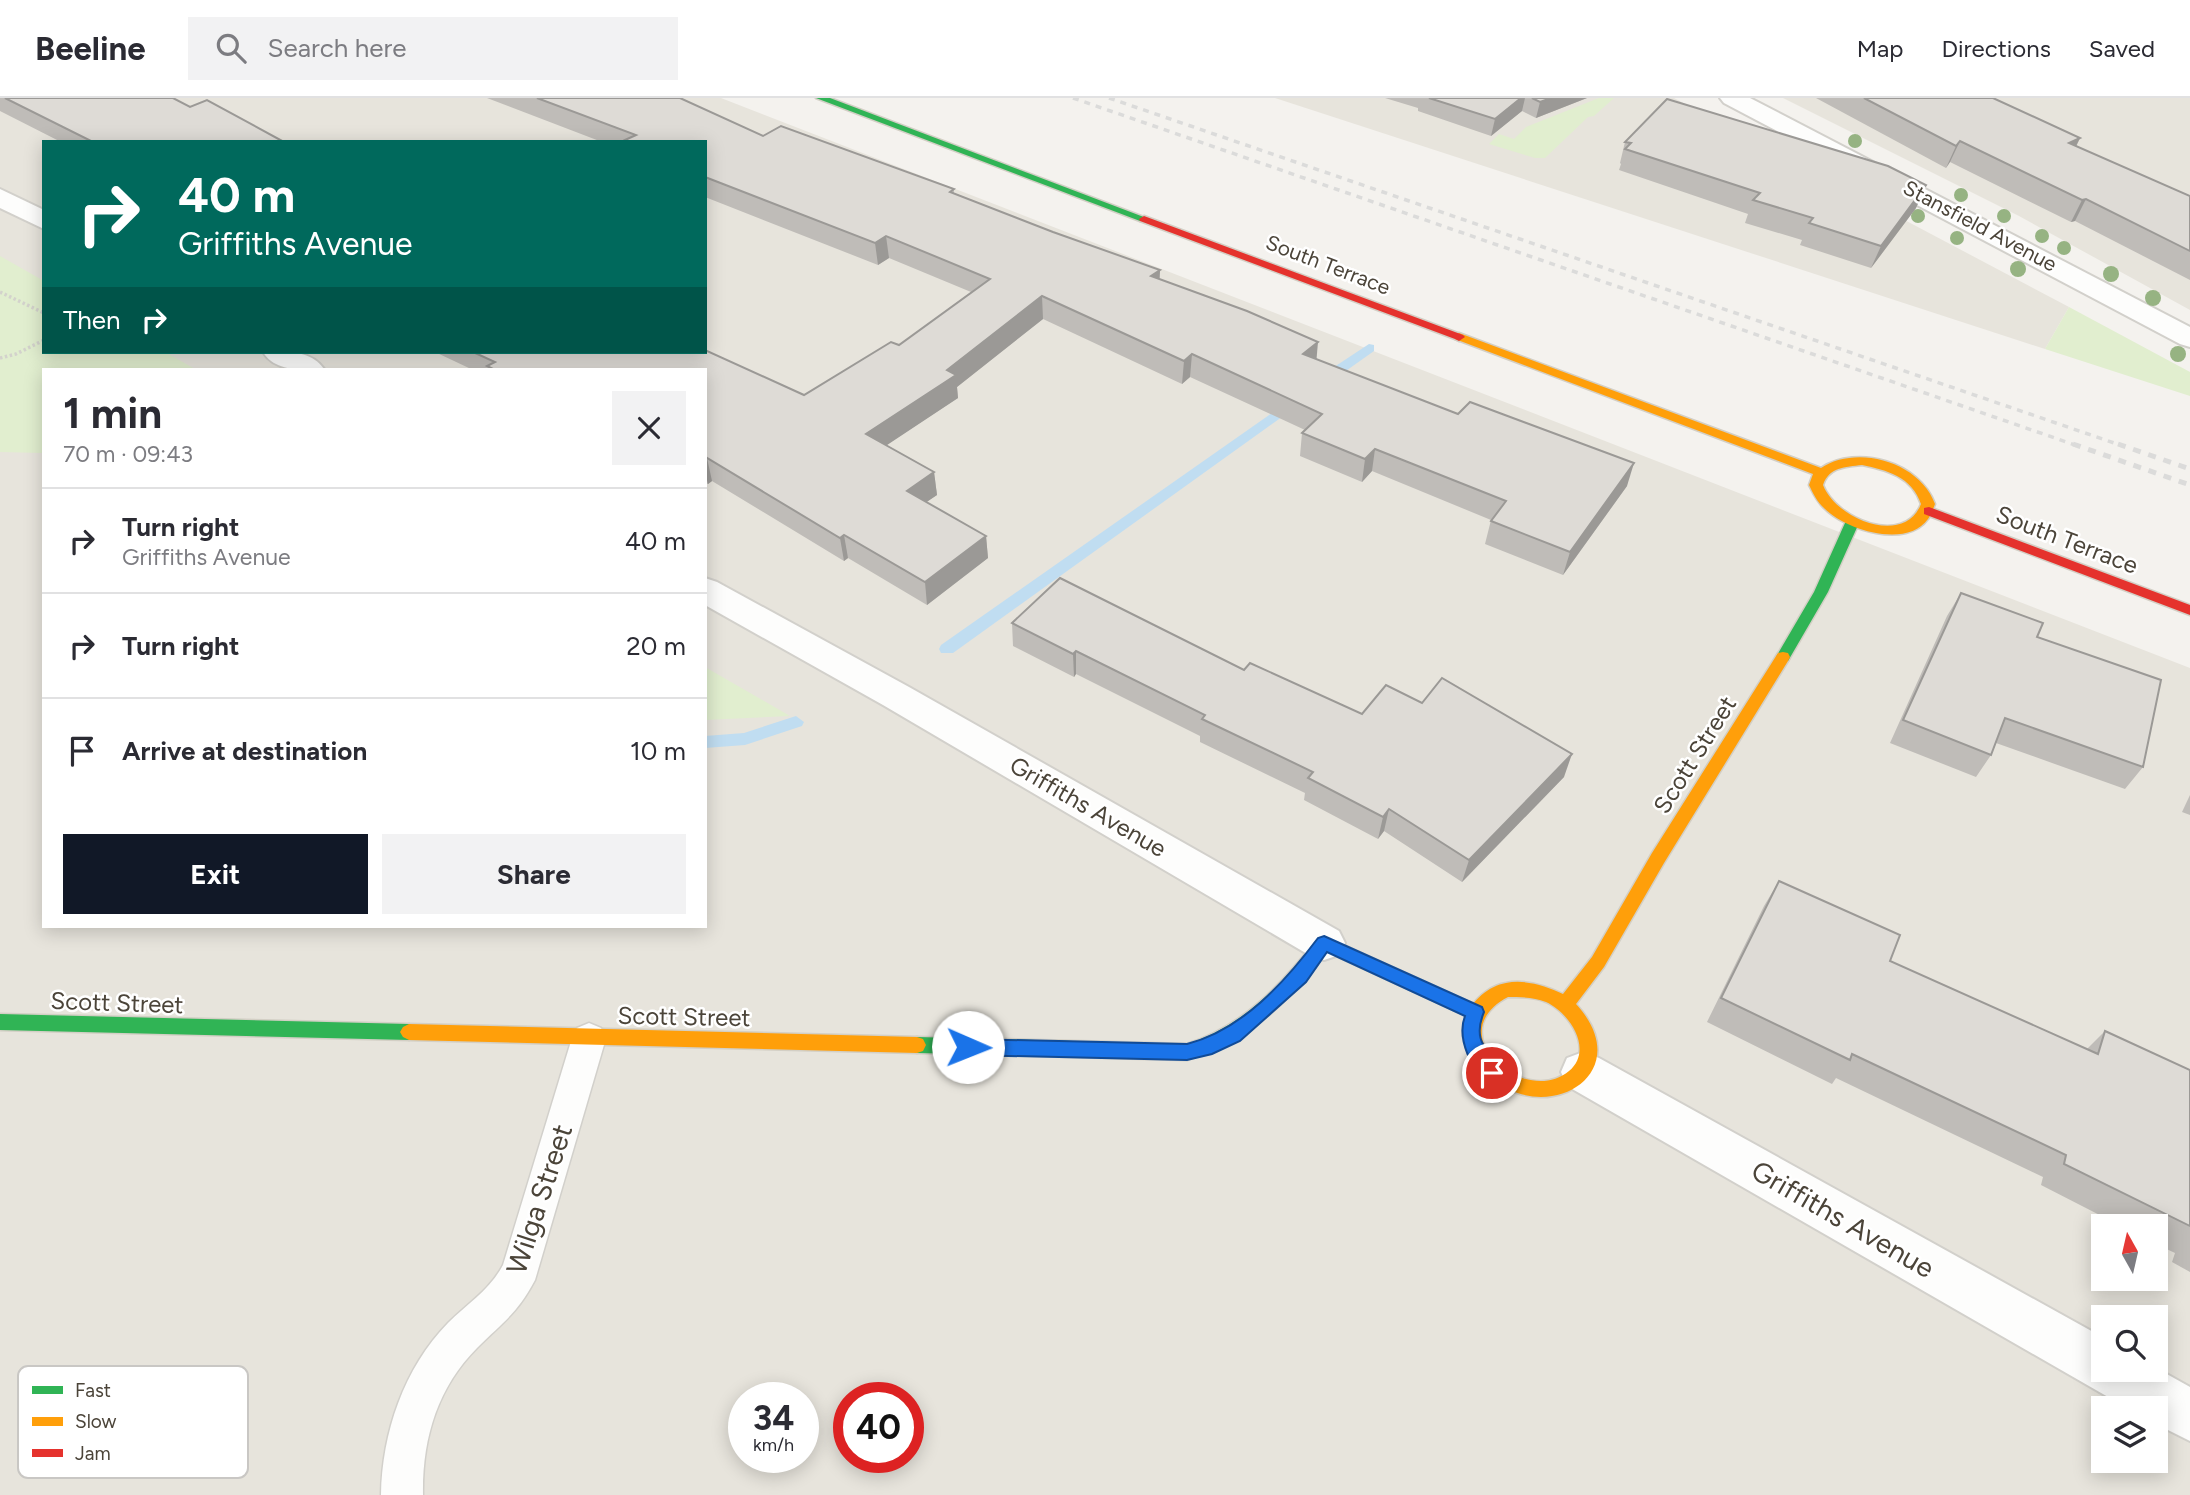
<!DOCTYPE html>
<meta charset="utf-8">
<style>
:root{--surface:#fff;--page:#f2f2f3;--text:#2b2b33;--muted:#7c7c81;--line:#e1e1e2;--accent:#111827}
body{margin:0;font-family:Figtree,sans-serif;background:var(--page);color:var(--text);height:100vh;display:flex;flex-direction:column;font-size:26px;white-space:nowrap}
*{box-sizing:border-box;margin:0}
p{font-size:23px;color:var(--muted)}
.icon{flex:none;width:38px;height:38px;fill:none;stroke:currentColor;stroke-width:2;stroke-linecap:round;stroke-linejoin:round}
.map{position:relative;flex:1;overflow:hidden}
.sheet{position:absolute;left:42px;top:270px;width:665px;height:560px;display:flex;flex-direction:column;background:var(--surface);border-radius:0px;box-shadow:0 4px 18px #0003}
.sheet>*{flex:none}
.top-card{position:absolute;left:42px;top:42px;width:665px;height:214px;border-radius:0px;box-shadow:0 4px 18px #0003;background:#00695c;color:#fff;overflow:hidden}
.needle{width:46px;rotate:352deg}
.tools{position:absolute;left:2091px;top:1116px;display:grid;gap:14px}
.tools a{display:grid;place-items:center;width:77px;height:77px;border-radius:0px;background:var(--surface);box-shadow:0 4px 18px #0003;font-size:35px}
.speed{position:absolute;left:728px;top:1284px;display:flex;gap:14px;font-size:35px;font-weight:700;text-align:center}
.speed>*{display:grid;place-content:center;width:91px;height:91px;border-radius:50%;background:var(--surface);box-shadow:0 4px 18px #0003;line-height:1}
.speed small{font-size:18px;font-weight:400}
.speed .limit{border:10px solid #d22;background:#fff;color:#111}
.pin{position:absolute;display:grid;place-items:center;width:60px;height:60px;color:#fff;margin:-30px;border:4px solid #fff;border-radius:50%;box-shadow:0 2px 7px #0007}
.me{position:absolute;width:77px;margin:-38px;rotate:91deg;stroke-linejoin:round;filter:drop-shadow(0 0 5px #0008)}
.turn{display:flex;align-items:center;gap:24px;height:147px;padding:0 21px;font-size:32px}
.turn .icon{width:91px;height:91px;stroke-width:2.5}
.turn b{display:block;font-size:49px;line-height:60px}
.then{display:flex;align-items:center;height:66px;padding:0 21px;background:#0003;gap:14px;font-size:26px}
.round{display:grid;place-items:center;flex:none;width:74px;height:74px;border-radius:0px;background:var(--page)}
.summary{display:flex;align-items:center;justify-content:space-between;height:119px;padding:0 21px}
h1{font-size:42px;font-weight:700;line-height:52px}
.cta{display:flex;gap:14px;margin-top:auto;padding:14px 21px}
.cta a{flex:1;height:80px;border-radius:0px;background:var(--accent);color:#fff;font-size:28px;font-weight:700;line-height:80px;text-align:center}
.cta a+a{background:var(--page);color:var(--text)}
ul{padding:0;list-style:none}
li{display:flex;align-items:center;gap:21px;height:105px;padding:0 21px;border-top:2px solid var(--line)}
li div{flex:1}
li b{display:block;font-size:26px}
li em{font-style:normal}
header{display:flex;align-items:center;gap:42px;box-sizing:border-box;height:98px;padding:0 35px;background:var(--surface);border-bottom:2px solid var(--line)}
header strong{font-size:33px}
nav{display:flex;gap:38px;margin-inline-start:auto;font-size:24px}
.search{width:490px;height:63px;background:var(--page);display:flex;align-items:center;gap:18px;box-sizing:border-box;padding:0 24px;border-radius:0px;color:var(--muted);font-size:26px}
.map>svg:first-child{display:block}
.residential{fill:#e7e4dc;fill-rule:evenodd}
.green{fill:#e1eecf}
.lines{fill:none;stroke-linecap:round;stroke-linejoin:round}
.stream{fill:#c0ddf1;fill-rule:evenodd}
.lane-casing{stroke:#d2d0cb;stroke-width:3}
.street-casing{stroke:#d2d0cb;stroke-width:4}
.fast-casing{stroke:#d3cfc5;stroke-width:3}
.slow-casing{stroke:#d3cfc5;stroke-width:3}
.jam-casing{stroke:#d3cfc5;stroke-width:3}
.path{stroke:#d3d2cc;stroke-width:3.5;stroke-dasharray:2.5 2.5;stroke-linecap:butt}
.lane{fill:#fdfdfc;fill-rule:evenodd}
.street{fill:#fdfdfc;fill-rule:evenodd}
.fast{fill:#30b455;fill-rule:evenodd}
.slow{fill:#ff9f0a;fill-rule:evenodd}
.jam{fill:#e5322d;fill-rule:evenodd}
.rail-far1{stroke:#dbdbda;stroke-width:3.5;stroke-dasharray:6 6;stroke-linecap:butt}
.rail{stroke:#dbdbda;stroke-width:5;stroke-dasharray:8 8;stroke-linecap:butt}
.tree{fill:#96b382}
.wall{fill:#bfbcb8}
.shaded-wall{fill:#9b9996}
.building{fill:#dedbd6;stroke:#9b9996;stroke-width:2}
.route{fill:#1a73e8;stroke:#114b97;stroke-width:2}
.labels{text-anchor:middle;stroke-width:5;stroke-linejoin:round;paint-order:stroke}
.far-street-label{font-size:21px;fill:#4b4439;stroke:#fff}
.street-label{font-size:24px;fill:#4b4439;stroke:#fff}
.near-street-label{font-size:28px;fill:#4b4439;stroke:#fff}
.key{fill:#fff;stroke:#c9c7c4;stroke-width:2}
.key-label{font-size:19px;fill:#4b4439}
</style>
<header>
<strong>Beeline</strong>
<div class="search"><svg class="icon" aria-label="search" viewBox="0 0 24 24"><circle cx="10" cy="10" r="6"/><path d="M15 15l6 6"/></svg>Search here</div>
<nav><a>Map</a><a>Directions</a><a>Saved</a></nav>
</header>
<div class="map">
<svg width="2190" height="1397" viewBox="0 0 2190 1397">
<rect width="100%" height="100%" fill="#f4f2ee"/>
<!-- residential -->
<g class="residential">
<path d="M0 0H721L2190 570V1397H0ZM44 44H705V254H44ZM44 271H705V828H44ZM2104 1129H2156V1181H2104ZM2104 1220H2156V1272H2104ZM744 1300H803V1360H744ZM849 1300H908V1360H849ZM2104 1311H2156V1363H2104Z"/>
<polygon points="1275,0 1674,0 2069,209 2045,251"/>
<polygon points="1783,0 2190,0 2190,212 2019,118"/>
</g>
<!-- green -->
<g class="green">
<polygon points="1599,0 1614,0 1594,18 1588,19 1545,60 1535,60 1489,46 1499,36 1514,41 1526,29"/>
<polygon points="0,158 44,183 44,254 165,254 195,271 44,271 44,355 0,354"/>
<polygon points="2069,209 2190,274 2190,298 2045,251"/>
<polygon points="705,569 790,618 705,622"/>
</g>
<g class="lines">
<!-- stream -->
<g class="stream">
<polygon points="1369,246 1374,247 1374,253 1326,287 1316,287 1316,281"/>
<polygon points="1292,301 1299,305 1297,308 953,555 941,555 939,551 941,547"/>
<polygon points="796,618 804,624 802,628 745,647 705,650 705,638 744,635"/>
</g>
<!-- lane casing -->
<g class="lane-casing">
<path id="lane" d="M589 925 601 930 606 940 535 1182C517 1216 503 1224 477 1250 437 1290 422 1342 423 1397H381C382 1335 404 1270 448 1225 468 1205 490 1192 503 1167L572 940 577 930Z"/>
</g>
<!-- street casing -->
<g class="street-casing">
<g id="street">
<polygon points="1720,0 1750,0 2190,229 2190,249 2180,246 1724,5"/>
<polygon points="0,91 44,112 44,131 0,110"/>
<path d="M263 254C284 254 310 251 324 271 302 272 275 274 263 254Z"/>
<polygon points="705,480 717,484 909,589 1339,833 1345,845 1339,857 1324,862 1309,857 883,607 705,507"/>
<polygon points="1583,954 1599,960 2104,1240 2104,1272 2156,1272 2156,1270 2190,1289 2190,1343 2156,1326 2156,1311 2129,1311 1567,988 1561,974 1567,960"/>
</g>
</g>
<!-- fast casing -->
<g class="fast-casing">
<g id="fast">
<polygon points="816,0 830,0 1149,121 1140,123"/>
<polygon points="1852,421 1859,425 1828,494 1788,563 1778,563 1776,559 1814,494 1845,425"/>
<path d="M1324 838 1481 909 1484 914 1481 919 1475 922 1469 919 1327 854C1286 906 1251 941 1187 962L917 955 911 953 908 947 911 941 917 939 1187 946C1244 928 1282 886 1318 840Z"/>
<polygon points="0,916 409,926 415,929 418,934 415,939 409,942 0,932"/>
</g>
</g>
<!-- slow casing -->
<g class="slow-casing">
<g id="slow">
<path d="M1459 235 1821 370C1857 346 1920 364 1935 406 1933 411 1931 417 1928 421 1907 451 1845 432 1824 410 1817 404 1813 395 1809 387L1813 376 1455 241V237ZM1862 367C1887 372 1912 379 1921 406 1904 449 1836 421 1823 387 1829 369 1845 369 1862 367Z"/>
<path d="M1783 554 1788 555 1790 559 1788 563 1664 765 1604 869 1576 906C1649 986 1516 1046 1466 948 1453 922 1480 889 1506 885 1525 881 1546 888 1563 896L1592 859 1652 755 1778 555ZM1508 899C1520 899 1534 899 1546 904 1570 915 1594 952 1569 973 1525 1010 1438 936 1508 899Z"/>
<polygon points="409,926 917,939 923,941 926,947 923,953 917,955 409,942 403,939 400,934 403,929"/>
</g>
</g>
<!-- jam casing -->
<g class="jam-casing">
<g id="jam">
<polygon points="1144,118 1463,237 1465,239 1459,243 1455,241 1140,123 1139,121"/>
<polygon points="1929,409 2190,507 2190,517 1924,416 1924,410"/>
</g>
</g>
<!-- path -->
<g class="path">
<polyline points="0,194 44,215"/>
<polyline points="0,260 16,256 44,242"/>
</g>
<!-- lane -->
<use href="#lane" class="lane"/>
<!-- street -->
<use href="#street" class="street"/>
<!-- fast -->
<use href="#fast" class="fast"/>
<!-- slow -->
<use href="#slow" class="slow"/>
<!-- jam -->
<use href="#jam" class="jam"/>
<!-- rail-far1 -->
<g class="rail-far1">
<polyline points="1073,0 2078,348"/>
<polyline points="1109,0 2123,348"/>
</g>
<!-- rail -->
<g class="rail">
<polyline points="2073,346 2190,387"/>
<polyline points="2118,346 2190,371"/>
</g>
</g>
<!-- trees -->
<g class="tree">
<circle cx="1855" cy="43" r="7"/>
<circle cx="1961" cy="97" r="7"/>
<circle cx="1918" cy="118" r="7"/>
<circle cx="2004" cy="118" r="7"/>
<circle cx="2042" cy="138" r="7"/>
<circle cx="1957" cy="140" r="7"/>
<circle cx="2064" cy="150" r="7"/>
<circle cx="2018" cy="171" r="8"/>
<circle cx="2111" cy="176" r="8"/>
<circle cx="2153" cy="200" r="8"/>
<circle cx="2178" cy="256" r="8"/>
</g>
<!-- wall -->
<g class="wall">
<polygon points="0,0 173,0 190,9 284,44 61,44 0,13"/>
<polygon points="487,0 680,0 763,38 954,91 954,95 1053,134 1160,172 1159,181 1316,261 1627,388 1563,477 1485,446 1491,422 1372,373 1362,384 1300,358 1302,335 1305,332 1190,279 1182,286 1043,221 957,289 958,300 886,347 934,374 937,397 926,404 986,438 988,460 927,507 848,460 844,463 712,383 708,386 705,385 705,271 471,271 435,254 705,254 804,297 899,247 971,194 889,160 878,167 705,99 705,44 602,44"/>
<polygon points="1385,0 1587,0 1536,20 1522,13 1491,38 1418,13 1418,10"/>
<polygon points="1816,0 1993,0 2080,40 2076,49 2190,98 2190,182 2075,123 2071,124 1950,64 1946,70"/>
<polygon points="1625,44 1926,87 1916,110 1871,170 1800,147 1802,142 1745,125 1748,116 1619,72 1621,66 1620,65"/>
<polygon points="1961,495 2037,539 2143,669 2125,691 1996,645 1991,657 1976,679 1890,645 1947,518"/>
<polygon points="1012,525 1244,572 1362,616 1564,679 1462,784 1384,733 1378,741 1304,702 1305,695 1200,644 1200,638 1076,576 1074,579 1013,548"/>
<polygon points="2190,697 2190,717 2182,714"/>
<polygon points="1779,783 1890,863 2087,951 2105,933 2190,972 2190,1174 2172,1164 2175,1155 2156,1146 2156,1129 2123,1129 2041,1087 2043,1079 1836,980 1832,986 1707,924 1764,808"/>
</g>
<!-- shaded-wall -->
<g class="shaded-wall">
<polygon points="1521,0 1525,0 1522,13 1491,38 1495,21"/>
<polygon points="1551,0 1587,0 1536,20 1540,4"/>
<polygon points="2080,40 2069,62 2069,45"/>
<polygon points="1960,43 1950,64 1946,70 1956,48"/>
<polygon points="1926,87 1916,110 1871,170 1881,148"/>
<polygon points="2086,101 2075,123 2071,124 2082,102"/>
<polygon points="886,138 889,160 878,167 875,145"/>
<polygon points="1160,172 1159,194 1151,178"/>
<polygon points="1042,198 1043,221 957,289 958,300 869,359 866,336"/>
<polygon points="1318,244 1316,267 1303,256"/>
<polygon points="1192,256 1190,279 1182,286 1184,263"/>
<polygon points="1375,351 1372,373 1362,384 1365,361"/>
<polygon points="707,360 712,383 708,386 705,375 705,361"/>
<polygon points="1634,365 1627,388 1563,477 1570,454"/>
<polygon points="934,374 937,397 909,416 907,393"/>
<polygon points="844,437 848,460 844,463 840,440"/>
<polygon points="986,438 988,460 927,507 925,484"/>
<polygon points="1076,553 1076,576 1074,579 1073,556"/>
<polygon points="1572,656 1564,679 1462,784 1469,762"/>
<polygon points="1389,711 1384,733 1378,741 1383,719"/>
</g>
<!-- building -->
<g class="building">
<polygon points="5,0 173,0 190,9 207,2 284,44 93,44"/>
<polygon points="537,0 680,0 763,38 781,28 954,91 950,94 1053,134 1160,172 1151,178 1247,213 1318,244 1303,256 1458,316 1470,304 1634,365 1570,454 1491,423 1506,403 1375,351 1365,361 1302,335 1322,316 1192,256 1184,263 1042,198 947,272 956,277 866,336 934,374 907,393 986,438 925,484 844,437 840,440 707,360 705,361 705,271 493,271 487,268 495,264 473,254 705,254 705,252 804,297 891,244 899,247 990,181 886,138 875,145 705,79 705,44 628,44 625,42 636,37"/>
<polygon points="1429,0 1521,0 1495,21"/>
<polygon points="1532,0 1551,0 1540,4"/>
<polygon points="1864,0 1993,0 2080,40 2069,45 2190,98 2190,153 2086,101 2082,102 1960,43 1956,48"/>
<polygon points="1667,1 1888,68 1926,87 1881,148 1809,125 1813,120 1753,102 1760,95 1625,51 1631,45 1625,44"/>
<polygon points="1060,480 1244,572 1250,565 1362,616 1386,587 1422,605 1442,580 1572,656 1469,762 1389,711 1383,719 1308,680 1313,674 1202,621 1205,617 1076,553 1073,556 1012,525"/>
<polygon points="1961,495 2043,525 2037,539 2161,582 2143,669 2005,620 1991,657 1903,622"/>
<polygon points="1779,783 1900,837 1890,863 2098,956 2105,933 2190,972 2190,1128 2064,1066 2066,1057 1852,956 1850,962 1721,900"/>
</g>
<!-- route -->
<path class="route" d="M1324 838 1482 909 1484 914C1471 945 1490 952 1501 975L1498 980 1492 983C1470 975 1457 939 1465 918L1327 854 1306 884 1240 943 1212 956 1187 962 968 957 962 954 959 949 962 943 968 941 1187 946C1242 932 1285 884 1318 840Z"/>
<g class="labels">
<!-- far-street labels -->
<g class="far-street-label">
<text transform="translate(1980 128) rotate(28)" y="7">Stansfield Avenue</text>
<text transform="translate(1328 167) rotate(21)" y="7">South Terrace</text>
</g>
<!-- street labels -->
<g class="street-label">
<text transform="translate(2067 442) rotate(21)" y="8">South Terrace</text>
<text transform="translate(1695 657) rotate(-58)" y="8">Scott Street</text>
<text transform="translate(1088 709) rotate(30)" y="8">Griffiths Avenue</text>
<text transform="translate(117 905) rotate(2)" y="8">Scott Street</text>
<text transform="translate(684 919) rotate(1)" y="8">Scott Street</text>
</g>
<!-- near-street labels -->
<g class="near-street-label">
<text transform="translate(539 1101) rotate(-72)" y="10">Wilga Street</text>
<text transform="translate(1843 1121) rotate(30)" y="10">Griffiths Avenue</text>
</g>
</g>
<!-- legend -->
<rect x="18" y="1268" width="230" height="112" rx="10" class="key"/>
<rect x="32" y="1288" width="31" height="8" fill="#30b455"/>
<rect x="32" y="1319" width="31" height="9" fill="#ff9f0a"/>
<rect x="32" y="1351" width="31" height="8" fill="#e5322d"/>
<g class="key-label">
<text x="75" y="1299">Fast</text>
<text x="75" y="1330">Slow</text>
<text x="75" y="1362">Jam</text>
</g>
</svg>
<div class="tools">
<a><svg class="needle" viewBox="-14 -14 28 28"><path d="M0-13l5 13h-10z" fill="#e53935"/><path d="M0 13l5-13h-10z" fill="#7c7c81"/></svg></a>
<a><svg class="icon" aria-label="search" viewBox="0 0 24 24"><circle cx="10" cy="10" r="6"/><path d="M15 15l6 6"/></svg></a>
<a><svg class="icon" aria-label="layers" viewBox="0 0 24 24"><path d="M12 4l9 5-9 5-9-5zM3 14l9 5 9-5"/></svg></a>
</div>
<div class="speed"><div>34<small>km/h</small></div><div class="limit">40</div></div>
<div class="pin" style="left:1492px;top:975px;background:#d93025"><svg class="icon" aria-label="arrive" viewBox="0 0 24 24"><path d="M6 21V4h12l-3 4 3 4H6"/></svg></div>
<svg class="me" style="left:968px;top:949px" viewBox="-20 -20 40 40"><circle r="19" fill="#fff"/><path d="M0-13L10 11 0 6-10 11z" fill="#1a73e8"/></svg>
<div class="top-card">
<div class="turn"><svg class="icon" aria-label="right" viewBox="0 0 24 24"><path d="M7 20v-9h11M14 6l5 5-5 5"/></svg><div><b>40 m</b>Griffiths Avenue</div></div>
<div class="then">Then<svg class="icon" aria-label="right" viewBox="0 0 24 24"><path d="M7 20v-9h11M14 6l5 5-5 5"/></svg></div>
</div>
<section class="sheet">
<div class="summary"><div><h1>1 min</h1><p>70 m · 09:43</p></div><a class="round"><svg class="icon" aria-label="close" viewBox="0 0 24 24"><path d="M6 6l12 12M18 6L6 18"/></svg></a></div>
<ul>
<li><svg class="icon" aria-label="right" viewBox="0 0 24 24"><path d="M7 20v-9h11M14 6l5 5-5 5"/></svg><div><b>Turn right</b><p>Griffiths Avenue</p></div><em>40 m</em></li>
<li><svg class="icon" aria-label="right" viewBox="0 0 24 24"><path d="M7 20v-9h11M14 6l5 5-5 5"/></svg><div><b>Turn right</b></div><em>20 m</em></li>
<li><svg class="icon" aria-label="arrive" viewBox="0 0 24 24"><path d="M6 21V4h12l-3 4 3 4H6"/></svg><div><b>Arrive at destination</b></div><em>10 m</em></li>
</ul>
<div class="cta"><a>Exit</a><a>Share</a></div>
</section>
</div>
